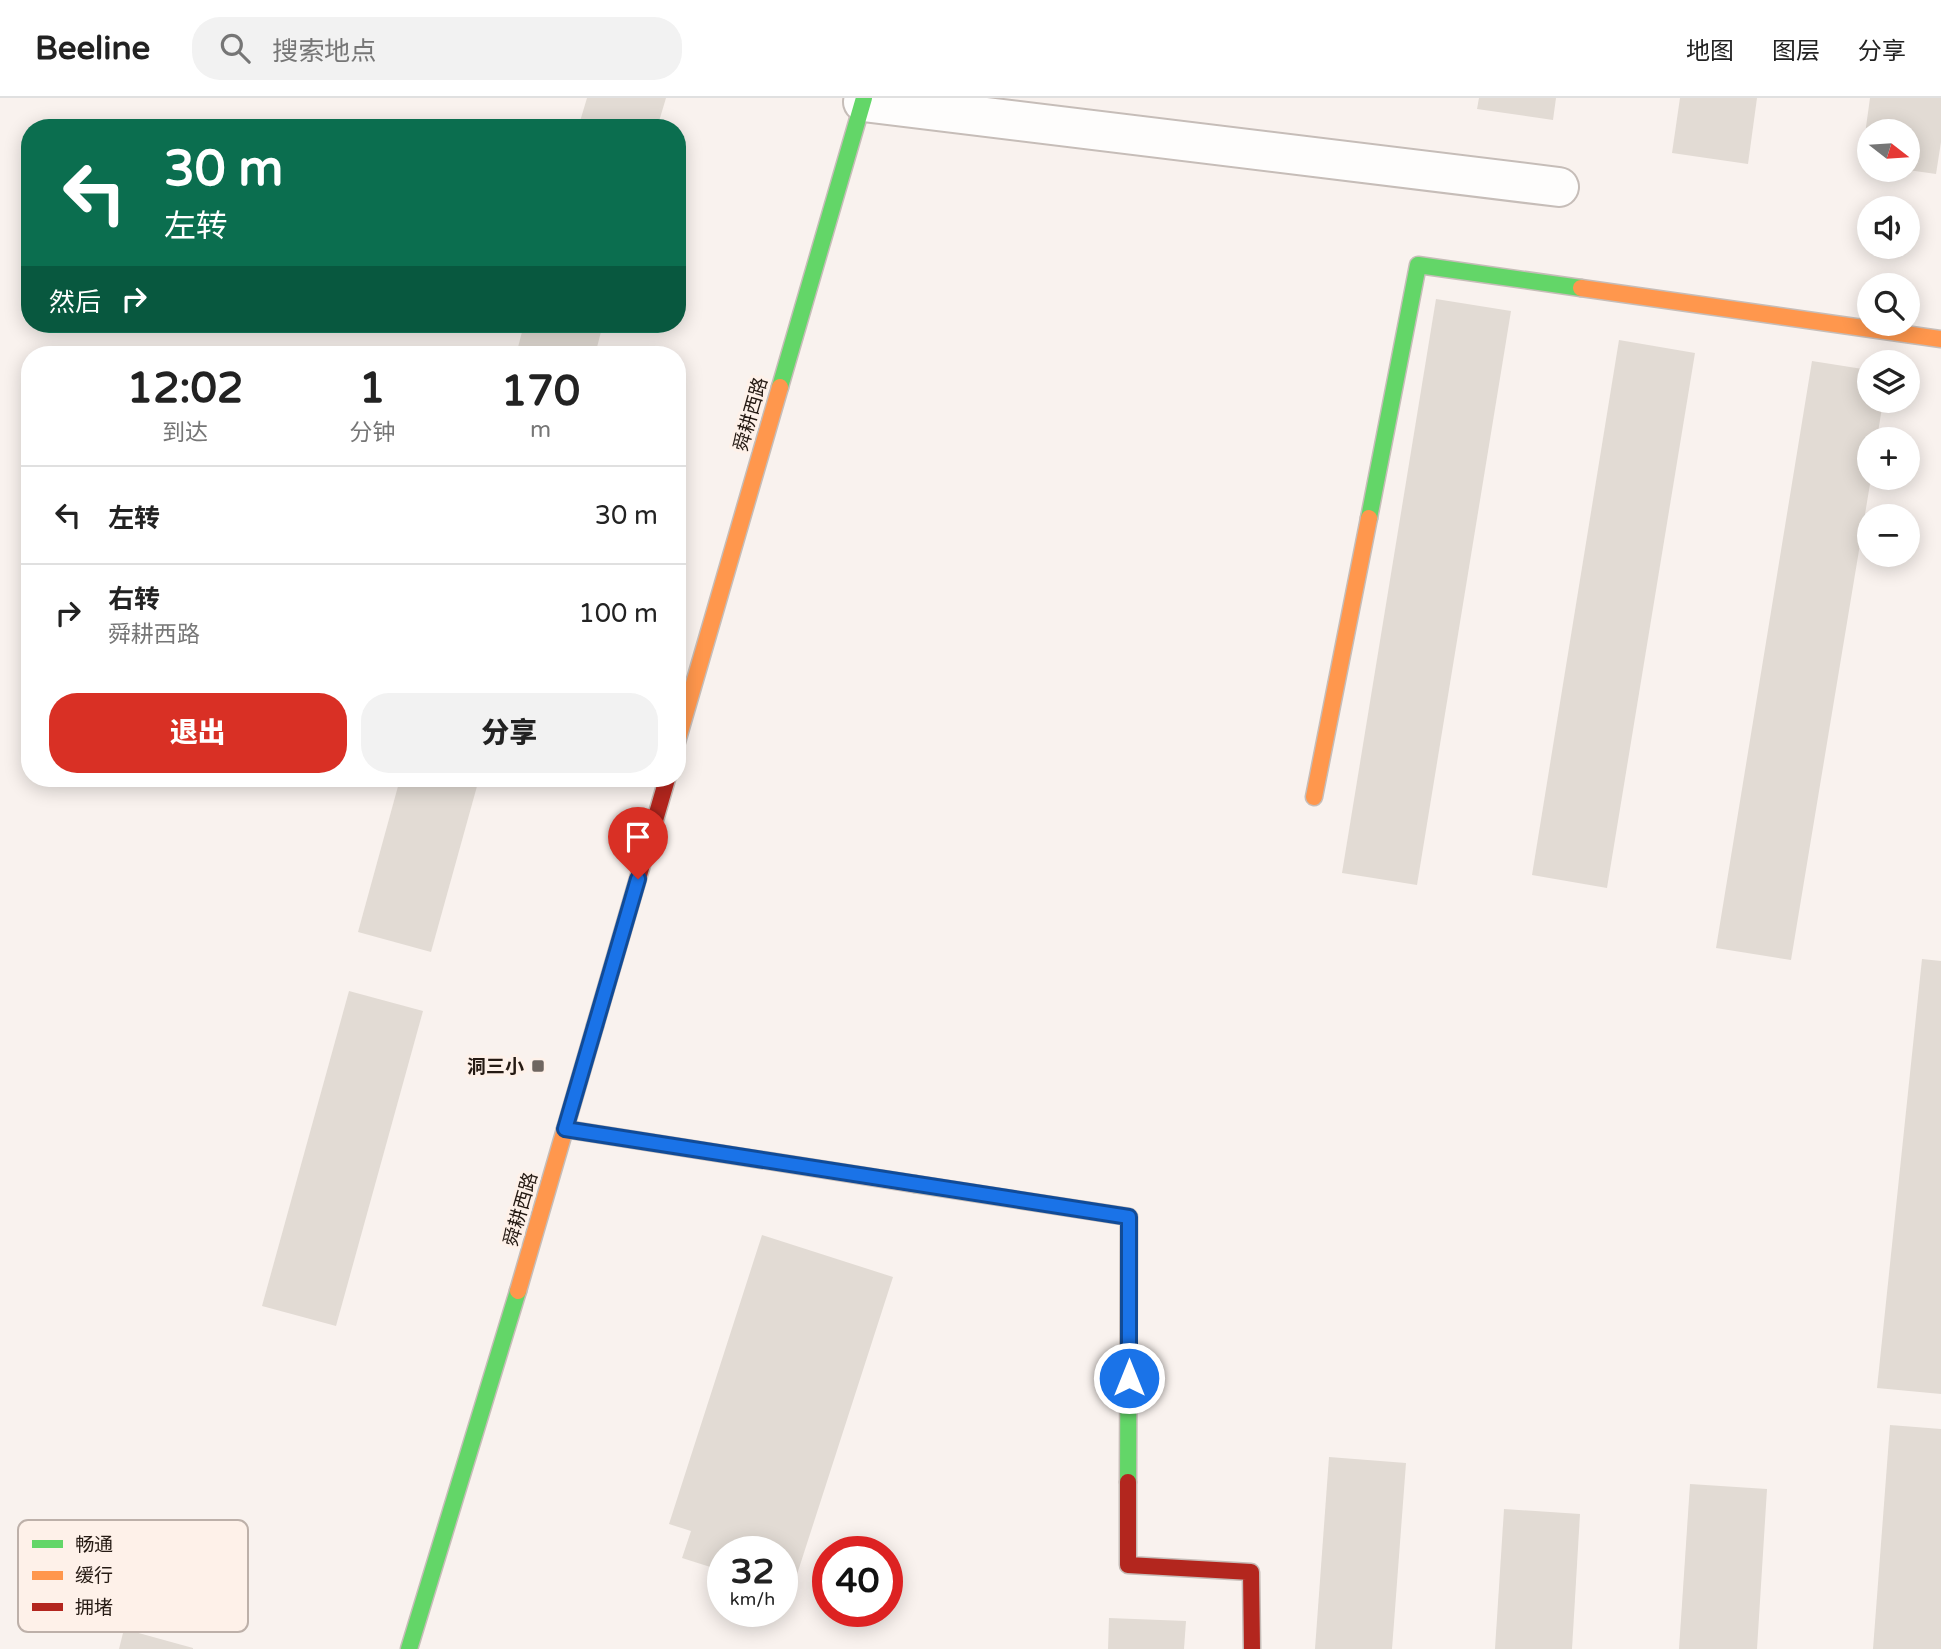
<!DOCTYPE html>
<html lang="zh">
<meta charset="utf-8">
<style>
:root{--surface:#fff;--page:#f2f2f2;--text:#222;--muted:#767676;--line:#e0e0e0;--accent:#d93025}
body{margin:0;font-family:"Varela Round","Noto Sans SC",sans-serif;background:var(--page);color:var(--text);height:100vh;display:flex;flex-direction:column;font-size:26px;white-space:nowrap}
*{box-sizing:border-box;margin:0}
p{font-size:23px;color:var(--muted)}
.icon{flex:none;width:38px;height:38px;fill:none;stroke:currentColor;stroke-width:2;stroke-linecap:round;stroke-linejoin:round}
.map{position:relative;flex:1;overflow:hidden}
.panel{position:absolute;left:21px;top:248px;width:665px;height:441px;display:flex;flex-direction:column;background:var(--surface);border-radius:28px;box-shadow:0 4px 18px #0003}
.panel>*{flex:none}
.banner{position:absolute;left:21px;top:21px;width:665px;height:214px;border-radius:28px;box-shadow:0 4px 18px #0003;background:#0b6e4f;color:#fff;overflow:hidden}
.needle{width:46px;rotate:107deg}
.tools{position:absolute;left:1857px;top:21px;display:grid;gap:14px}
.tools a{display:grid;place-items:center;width:63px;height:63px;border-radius:50%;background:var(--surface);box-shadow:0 4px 18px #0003;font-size:35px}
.speed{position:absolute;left:707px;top:1438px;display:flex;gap:14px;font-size:35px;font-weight:700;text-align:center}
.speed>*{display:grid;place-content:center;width:91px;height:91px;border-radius:50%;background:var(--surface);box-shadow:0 4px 18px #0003;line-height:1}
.speed small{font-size:18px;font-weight:400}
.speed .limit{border:10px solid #d22;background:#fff;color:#111}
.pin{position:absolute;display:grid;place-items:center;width:60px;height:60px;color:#fff;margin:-72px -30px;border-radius:50% 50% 50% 0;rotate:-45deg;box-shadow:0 0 7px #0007}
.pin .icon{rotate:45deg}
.me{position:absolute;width:77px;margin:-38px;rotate:0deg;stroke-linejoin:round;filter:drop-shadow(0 0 5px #0008)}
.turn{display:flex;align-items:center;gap:24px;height:147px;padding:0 28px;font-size:32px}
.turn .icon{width:91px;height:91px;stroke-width:2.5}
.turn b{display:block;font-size:49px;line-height:60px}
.then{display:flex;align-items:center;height:66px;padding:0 28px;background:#0003;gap:14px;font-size:26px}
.eta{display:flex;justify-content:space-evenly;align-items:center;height:119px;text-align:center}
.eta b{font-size:42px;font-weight:800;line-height:49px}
.button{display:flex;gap:14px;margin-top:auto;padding:14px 28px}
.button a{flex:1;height:80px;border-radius:28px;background:var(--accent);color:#fff;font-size:28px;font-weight:800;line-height:80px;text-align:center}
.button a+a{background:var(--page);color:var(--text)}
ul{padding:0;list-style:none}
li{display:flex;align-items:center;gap:21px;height:98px;padding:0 28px;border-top:2px solid var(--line)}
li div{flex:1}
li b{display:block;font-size:26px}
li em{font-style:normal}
header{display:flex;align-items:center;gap:42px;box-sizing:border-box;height:98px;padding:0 35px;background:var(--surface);border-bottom:2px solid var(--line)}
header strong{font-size:33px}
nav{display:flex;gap:38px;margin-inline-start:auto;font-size:24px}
.search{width:490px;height:63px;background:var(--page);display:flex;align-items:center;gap:18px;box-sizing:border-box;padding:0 24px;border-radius:28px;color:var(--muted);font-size:26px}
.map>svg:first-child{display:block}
.building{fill:#e2dbd4}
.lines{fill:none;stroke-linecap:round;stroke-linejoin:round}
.street-casing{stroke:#c6bdb8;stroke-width:42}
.fast-casing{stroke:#c6bdb8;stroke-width:19}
.slow-casing{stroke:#c6bdb8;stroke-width:19}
.jam-casing{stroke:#c6bdb8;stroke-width:19}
.street{stroke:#fefdfc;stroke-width:38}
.fast{stroke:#63d668;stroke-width:16}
.slow{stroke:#ff974d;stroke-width:16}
.jam{stroke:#b3261e;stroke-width:16}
.route-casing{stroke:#114b97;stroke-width:18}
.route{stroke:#1a73e8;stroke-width:12}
.poi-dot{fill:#6f6660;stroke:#fef1e9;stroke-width:2.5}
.labels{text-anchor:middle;stroke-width:6;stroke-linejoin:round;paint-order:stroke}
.street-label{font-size:19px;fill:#251a13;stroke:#fef1e9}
.poi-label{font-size:19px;font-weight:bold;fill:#251a13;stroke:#fef1e9;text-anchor:end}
.key{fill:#fef1e9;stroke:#bdb0a9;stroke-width:2}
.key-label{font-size:19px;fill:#251a13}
</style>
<header>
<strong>Beeline</strong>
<div class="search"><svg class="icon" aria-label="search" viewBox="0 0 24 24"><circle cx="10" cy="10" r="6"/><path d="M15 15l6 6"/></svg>搜索地点</div>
<nav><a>地图</a><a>图层</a><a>分享</a></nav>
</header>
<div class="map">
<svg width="1941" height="1551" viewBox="0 0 1941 1551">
<rect width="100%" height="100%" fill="#f9f2ee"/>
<!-- building -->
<g class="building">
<polygon points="587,0 666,0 657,30 578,30"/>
<polygon points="1479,0 1556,0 1553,22 1477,11"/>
<polygon points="1680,0 1757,0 1748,66 1672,55"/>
<polygon points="1870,0 1941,0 1941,44 1936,76 1908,72 1908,33 1869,33 1869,66 1861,65"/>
<polygon points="1436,201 1511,213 1417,787 1342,775"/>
<polygon points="524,226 603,226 595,257 516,257"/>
<polygon points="1619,242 1695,255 1607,790 1532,777"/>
<polygon points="1812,263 1869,272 1869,303 1883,303 1877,341 1869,341 1871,380 1791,862 1716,850"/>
<polygon points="400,681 479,681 431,854 358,834"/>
<polygon points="1922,861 1941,863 1941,1296 1877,1290"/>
<polygon points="349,893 423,913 336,1228 262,1208"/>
<polygon points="762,1137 893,1179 791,1495 782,1493 782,1454 723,1454 723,1473 682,1460 691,1433 669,1426"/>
<polygon points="1890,1327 1941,1331 1941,1551 1873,1551"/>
<polygon points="1329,1359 1406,1365 1392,1551 1315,1551"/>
<polygon points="1690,1386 1767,1391 1757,1551 1679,1551"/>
<polygon points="1504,1411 1580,1416 1572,1551 1495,1551"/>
<polygon points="1109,1520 1186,1523 1184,1551 1108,1551"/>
<polygon points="124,1531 193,1550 193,1551 119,1551"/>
</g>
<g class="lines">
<!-- street casing -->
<g class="street-casing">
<polyline id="street" points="863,4 1559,89"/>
</g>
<!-- fast casing -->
<g class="fast-casing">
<g id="fast">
<polyline points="780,289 864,0"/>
<polyline points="1369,420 1418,167 1581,190"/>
<polyline points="915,1086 1129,1119 1128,1384"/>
<polyline points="409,1551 518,1193"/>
</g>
</g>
<!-- slow casing -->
<g class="slow-casing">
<g id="slow">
<polyline points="1581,190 1941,241"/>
<polyline points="677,644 780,289"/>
<polyline points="1314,699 1369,420"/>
<polyline points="518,1193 595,928"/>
</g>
</g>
<!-- jam casing -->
<g class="jam-casing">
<g id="jam">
<polyline points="595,928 667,681"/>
<polyline points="565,1031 915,1086"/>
<polyline points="1128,1384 1128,1467 1251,1474 1252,1551"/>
</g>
</g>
<!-- street -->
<use href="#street" class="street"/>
<!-- fast -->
<use href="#fast" class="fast"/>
<!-- slow -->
<use href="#slow" class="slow"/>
<!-- jam -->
<use href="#jam" class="jam"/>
</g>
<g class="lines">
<!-- route casing -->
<g class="route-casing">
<polyline id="route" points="638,781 565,1031 1129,1119 1129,1280"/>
</g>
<!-- route -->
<use href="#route" class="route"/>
</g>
<!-- markers -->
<rect class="poi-dot" x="531" y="961" width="14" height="14" rx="3.5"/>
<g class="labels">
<!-- street labels -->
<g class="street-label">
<text transform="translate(750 316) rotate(-74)" y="7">舜耕西路</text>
<text transform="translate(520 1111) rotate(-74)" y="7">舜耕西路</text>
</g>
<!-- poi labels -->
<g class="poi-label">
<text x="524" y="975">洞三小</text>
</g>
</g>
<!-- legend -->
<rect x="18" y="1422" width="230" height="112" rx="10" class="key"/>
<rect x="32" y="1442" width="31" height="8" fill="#63d668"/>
<rect x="32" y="1473" width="31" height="9" fill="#ff974d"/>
<rect x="32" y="1505" width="31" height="8" fill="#b3261e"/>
<g class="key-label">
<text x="75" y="1453">畅通</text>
<text x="75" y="1484">缓行</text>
<text x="75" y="1516">拥堵</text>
</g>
</svg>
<div class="tools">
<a><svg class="needle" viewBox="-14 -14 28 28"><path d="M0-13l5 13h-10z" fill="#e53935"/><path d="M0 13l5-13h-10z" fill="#767676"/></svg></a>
<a><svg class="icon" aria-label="sound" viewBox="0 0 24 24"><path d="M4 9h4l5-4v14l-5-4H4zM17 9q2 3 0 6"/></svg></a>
<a><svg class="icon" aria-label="search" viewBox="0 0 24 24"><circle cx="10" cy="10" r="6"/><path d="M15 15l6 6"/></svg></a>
<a><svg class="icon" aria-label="layers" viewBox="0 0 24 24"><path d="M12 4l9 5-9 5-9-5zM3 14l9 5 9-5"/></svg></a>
<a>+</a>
<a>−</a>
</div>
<div class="speed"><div>32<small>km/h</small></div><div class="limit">40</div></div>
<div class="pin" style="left:638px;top:781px;background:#d93025"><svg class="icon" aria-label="arrive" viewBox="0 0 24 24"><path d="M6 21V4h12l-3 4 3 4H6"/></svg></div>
<svg class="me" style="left:1129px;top:1280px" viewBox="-20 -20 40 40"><circle r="17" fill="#1a73e8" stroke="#fff" stroke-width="3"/><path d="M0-11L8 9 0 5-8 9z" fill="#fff"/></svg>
<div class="banner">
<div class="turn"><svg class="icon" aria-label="left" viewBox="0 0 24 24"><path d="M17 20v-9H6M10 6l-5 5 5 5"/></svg><div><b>30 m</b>左转</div></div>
<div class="then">然后<svg class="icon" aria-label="right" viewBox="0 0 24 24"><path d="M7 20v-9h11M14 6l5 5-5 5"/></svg></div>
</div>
<section class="panel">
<div class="eta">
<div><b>12:02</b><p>到达</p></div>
<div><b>1</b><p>分钟</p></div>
<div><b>170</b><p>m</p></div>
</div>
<ul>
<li><svg class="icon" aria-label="left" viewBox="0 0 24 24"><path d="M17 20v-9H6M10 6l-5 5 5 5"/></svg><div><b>左转</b></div><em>30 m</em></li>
<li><svg class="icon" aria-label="right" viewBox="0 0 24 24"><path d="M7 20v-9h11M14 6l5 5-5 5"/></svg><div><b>右转</b><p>舜耕西路</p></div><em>100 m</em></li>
</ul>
<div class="button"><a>退出</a><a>分享</a></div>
</section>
</div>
